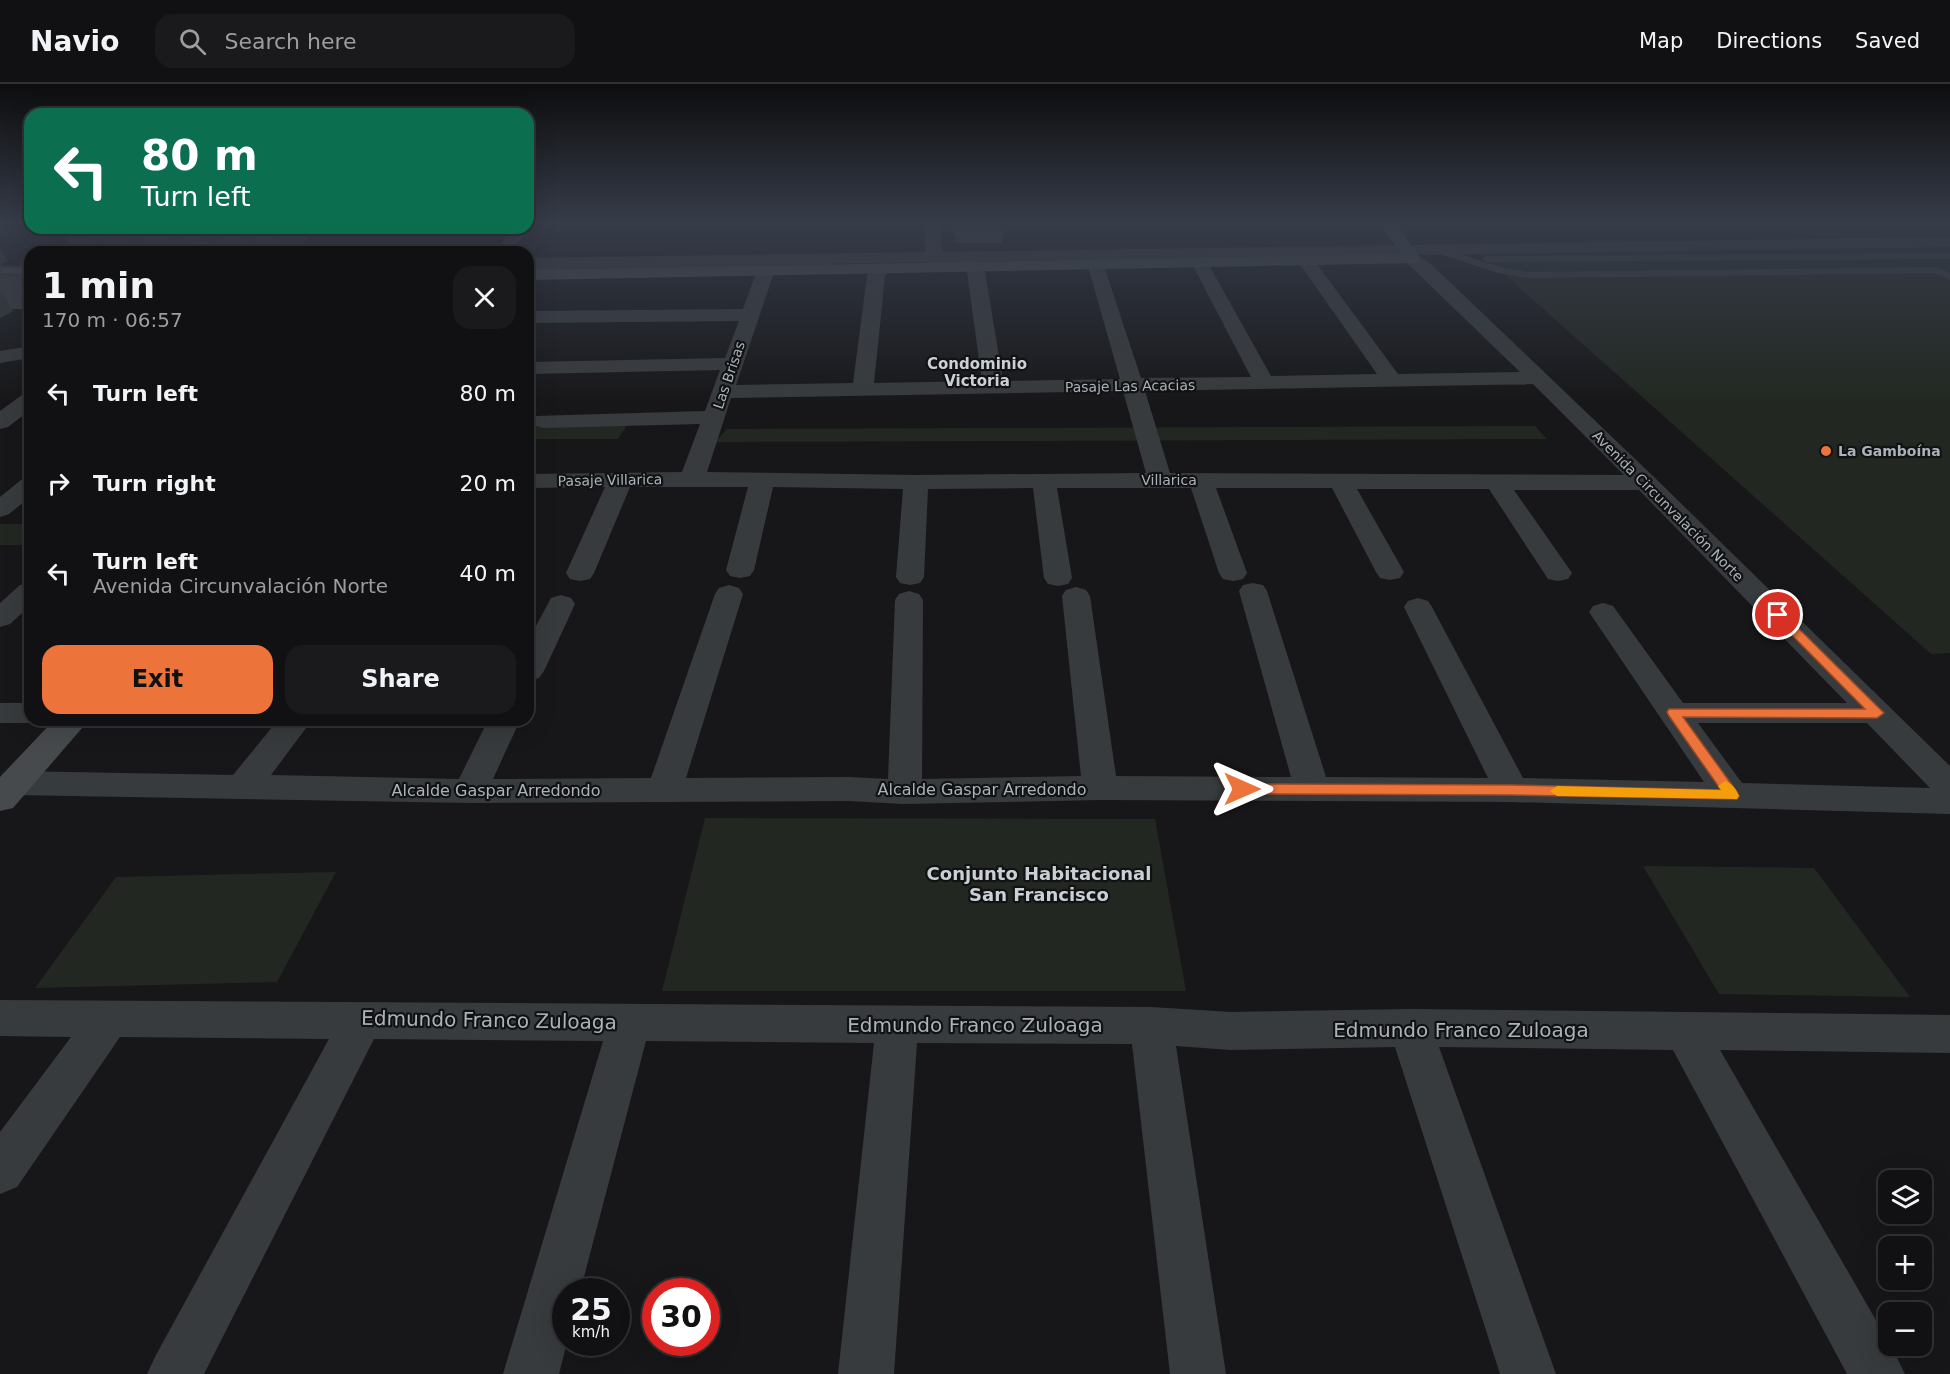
<!DOCTYPE html>
<meta charset="utf-8">
<style>
:root{--surface:#111113;--page:#1a1a1c;--text:#f1f3f6;--muted:#9c9da0;--line:#303133;--accent:#ec743b}
body{margin:0;font-family:"DejaVu Sans",sans-serif;background:var(--page);color:var(--text);height:100vh;display:flex;flex-direction:column;font-size:22px;white-space:nowrap}
*{box-sizing:border-box;margin:0}
p{font-size:20px;color:var(--muted)}
.icon{flex:none;width:33px;height:33px;fill:none;stroke:currentColor;stroke-width:2;stroke-linecap:round;stroke-linejoin:round}
.map{position:relative;flex:1;overflow:hidden}
.sheet{position:absolute;left:24px;top:162px;width:510px;height:480px;display:flex;flex-direction:column;background:var(--surface);border-radius:18px;box-shadow:0 6px 24px #0002,0 0 0 2px var(--line)}
.sheet>*{flex:none}
.top-card{position:absolute;left:24px;top:24px;width:510px;height:126px;border-radius:18px;box-shadow:0 6px 24px #0002,0 0 0 2px var(--line);background:#0b6e4f;color:#fff;overflow:hidden}
.buttons{position:absolute;left:1878px;top:1086px;display:grid;gap:12px}
.buttons a{display:grid;place-items:center;width:54px;height:54px;border-radius:12px;background:var(--surface);box-shadow:0 6px 24px #0002,0 0 0 2px var(--line);font-size:30px}
.speed{position:absolute;left:552px;top:1194px;display:flex;gap:12px;font-size:30px;font-weight:700;text-align:center}
.speed>*{display:grid;place-content:center;width:78px;height:78px;border-radius:50%;background:var(--surface);box-shadow:0 6px 24px #0002,0 0 0 2px var(--line);line-height:1}
.speed small{font-size:15px;font-weight:400}
.speed .limit{border:9px solid #d22;background:#fff;color:#111}
.pin{position:absolute;display:grid;place-items:center;width:51px;height:51px;color:#fff;margin:-26px;border:3px solid #fff;border-radius:50%;box-shadow:0 2px 6px #0007}
.me{position:absolute;width:66px;margin:-33px;rotate:90deg;stroke-linejoin:round;filter:drop-shadow(0 0 4px #0008)}
.turn{display:flex;align-items:center;gap:21px;height:126px;padding:0 18px;font-size:27px}
.turn .icon{width:78px;height:78px;stroke-width:2.5}
.turn b{display:block;font-size:42px;line-height:51px}
.round{display:grid;place-items:center;flex:none;width:63px;height:63px;border-radius:18px;background:var(--page)}
.summary{display:flex;align-items:center;justify-content:space-between;height:102px;padding:0 18px}
h1{font-size:36px;font-weight:700;line-height:45px}
.button{display:flex;gap:12px;margin-top:auto;padding:12px 18px}
.button a{flex:1;height:69px;border-radius:18px;background:var(--accent);color:#111;font-size:24px;font-weight:700;line-height:69px;text-align:center}
.button a+a{background:var(--page);color:var(--text)}
ul{padding:0;list-style:none}
li{display:flex;align-items:center;gap:18px;height:90px;padding:0 18px}
li div{flex:1}
li b{display:block;font-size:22px}
li em{font-style:normal}
header{display:flex;align-items:center;gap:36px;box-sizing:border-box;height:84px;padding:0 30px;background:var(--surface);border-bottom:2px solid var(--line)}
header strong{font-size:28px}
nav{display:flex;gap:33px;margin-inline-start:auto;font-size:21px}
.search{width:420px;height:54px;background:var(--page);display:flex;align-items:center;gap:15px;box-sizing:border-box;padding:0 21px;border-radius:18px;color:var(--muted);font-size:22px}
.map>svg:first-child{display:block}
.green{fill:#222821}
.lines{fill:none;stroke-linecap:round;stroke-linejoin:round}
.stream{fill:#2f3d3e;fill-rule:evenodd}
.lane{fill:#383b3d;fill-rule:evenodd}
.street{fill:#383b3d;fill-rule:evenodd}
.secondary{fill:#464a4d;fill-rule:evenodd}
.wall{fill:#3c3f40}
.shaded-wall{fill:#313334}
.building{fill:#46494b;stroke:#313334;stroke-width:1.5}
.route{fill:#ec743b;stroke:#994b26;stroke-width:1.5}
.slow{fill:#f59e0b}
.poi-dot{fill:#ec743b;stroke:#121214;stroke-width:2}
.labels{text-anchor:middle;stroke-width:4.5;stroke-linejoin:round;paint-order:stroke}
.far-street-label{font-size:14px;fill:#a9b3b8;stroke:#121214}
.far-poi-label{font-size:14px;font-weight:bold;fill:#a9b3b8;stroke:#121214;text-anchor:start}
.far-neighbourhood-label{font-size:15px;font-weight:bold;fill:#cad0d4;stroke:#121214}
.street-label{font-size:16px;fill:#a9b3b8;stroke:#121214}
.neighbourhood-label{font-size:18px;font-weight:bold;fill:#cad0d4;stroke:#121214}
.near-street-label{font-size:20px;fill:#a9b3b8;stroke:#121214}
</style>
<header>
<strong>Navio</strong>
<div class="search"><svg class="icon" aria-label="search" viewBox="0 0 24 24"><circle cx="10" cy="10" r="6"/><path d="M15 15l6 6"/></svg>Search here</div>
<nav><a>Map</a><a>Directions</a><a>Saved</a></nav>
</header>
<div class="map">
<svg width="1950" height="1290" viewBox="0 0 1950 1290">
<rect width="100%" height="100%" fill="#171719"/>
<!-- green -->
<g class="green">
<polygon points="0,139 30,139 30,144 152,144 119,161 0,158"/>
<polygon points="943,139 1001,139 1002,148 943,149"/>
<polygon points="1950,161 1950,569 1931,570 1475,164"/>
<polygon points="629,338 618,355 528,355 528,342"/>
<polygon points="1535,342 1547,355 715,358 727,345"/>
<rect x="0" y="440" width="30" height="21"/>
<polygon points="705,734 1155,735 1186,907 662,907"/>
<polygon points="1643,782 1814,784 1910,913 1719,910"/>
<polygon points="336,788 277,898 35,904 116,793"/>
</g>
<g class="lines">
<!-- stream -->
<polygon class="stream" points="830,179 833,181 832,182 528,187 528,183"/>
<!-- lane -->
<g class="lane">
<polygon points="1431,161 1504,184 1528,188 1937,183 1950,189 1950,196 1935,189 1528,194 1498,189 1428,166 1428,162"/>
<polygon points="1950,169 1950,175 1487,178 1482,175 1487,172"/>
</g>
<!-- street -->
<g class="street">
<path d="M925 139H941L942 168 1950 153V163L1417 171 1431 180 1655 394 1950 682V730L1512 718 1100 716 903 720 848 717 470 719 14 711 2 708V690L14 687 233 691 278 636H312L271 691 459 695 488 636H520L493 695 651 694 715 510 719 504 729 501 739 504 743 510 686 694 848 693 888 695 895 516 899 510 909 507 919 510 923 516 922 695 1081 692 1062 512 1066 506 1076 503 1086 506 1090 512 1116 692 1291 693 1239 507 1243 501 1253 499 1263 501 1267 507 1326 693 1488 694 1404 523 1408 517 1418 514 1428 517 1432 523 1523 694 1704 698 1589 528 1593 522 1603 519 1613 522 1683 619H1847L1639 406H1514L1572 489 1568 495 1558 497 1548 495 1489 405H1357L1404 488 1400 494 1390 496 1380 494 1376 488 1332 404H1216L1247 489 1243 495 1233 497 1223 495 1219 489 1191 404H1057L1072 494 1068 500 1058 502 1048 500 1044 494 1033 404 928 405 924 493 920 499 910 501 900 499 896 493 903 405 773 403 754 486 750 492 740 494 730 492 726 486 748 403H630L594 489 590 495 580 497 570 495 566 489 605 403 528 404V390L682 388 700 340 544 344 536 342 533 337 536 332 705 327 720 286 528 290V278L725 274 739 237 528 239V227L743 225 757 186 760 182H772L775 186 736 301 853 299 867 192 875 180 881 179 528 184V174L925 168ZM1409 171 1405 175 1407 179 1520 288 1398 290 1311 172ZM1299 173 1297 176 1377 290 1271 292 1205 174ZM1195 174 1191 178 1251 293 1141 294 1102 176ZM1090 176 1087 179 1120 295 1003 297 984 181 981 177ZM925 178 928 186H940L942 178H969L966 181 982 297 874 299 885 192 890 184 887 180 881 179ZM1533 300 1624 391 1170 389 1145 307ZM1123 307 1146 389 916 391 707 388 731 314ZM1698 639H1867L1930 704 1742 699Z"/>
<polygon points="30,262 30,274 0,279 0,267"/>
<polygon points="30,309 30,326 8,343 0,345 0,327 22,311"/>
<polygon points="30,394 30,413 9,430 0,433 0,413 21,396"/>
<polygon points="30,499 30,522 10,540 0,543 0,519 20,501"/>
<polygon points="561,511 571,514 575,520 544,587 539,594 528,597 528,557 551,514"/>
<polygon points="0,619 30,619 30,636 42,636 30,639 0,639"/>
<polygon points="0,916 1151,923 1231,928 1411,925 1950,931 1950,969 1720,966 1888,1257 1888,1262 1891,1262 1905,1290 1847,1290 1673,966 1439,963 1556,1290 1500,1290 1395,963 1231,966 1176,962 1226,1290 1170,1290 1132,960 917,959 894,1290 838,1290 874,959 646,957 580,1208 566,1208 567,1258 559,1290 503,1290 603,957 374,955 204,1290 147,1290 156,1271 329,955 120,953 17,1103 0,1110 0,1048 71,953 0,952"/>
</g>
<!-- secondary -->
<g class="secondary">
<polygon points="1380,139 1396,139 1421,175 1419,179 528,196 528,186 1401,170"/>
<polygon points="529,141 531,144 510,168 493,168 514,144 528,144"/>
<polygon points="54,636 89,636 13,724 0,727 0,693"/>
</g>
</g>
<!-- wall -->
<g class="wall">
<polygon points="86,144 323,144 321,145 303,145 307,156 298,163 294,163 295,165 290,168 259,168 258,166 255,168 74,168 66,152 85,146 87,145"/>
<polygon points="954,146 1002,152 1002,159 955,159"/>
<polygon points="30,175 30,225 11,225 13,227 0,234 0,182 19,183 21,182 20,180"/>
</g>
<!-- shaded-wall -->
<g class="shaded-wall">
<polygon points="168,144 177,144 175,146 185,168 183,163 178,163 180,168 176,168 166,145"/>
<polygon points="204,144 213,144 223,168 210,168 200,146"/>
<polygon points="241,144 249,144 258,166 255,168 226,168 247,159"/>
<polygon points="274,144 303,144 307,156 298,163 294,163 295,165 290,168 284,168"/>
<polygon points="134,145 136,148 138,147 148,168 132,168 125,154 130,147"/>
<polygon points="101,147 104,153 100,153 107,168 98,168 91,153"/>
<polygon points="0,164 8,177 0,181"/>
<polygon points="30,187 30,202 24,191"/>
<polygon points="0,205 13,227 0,234"/>
</g>
<!-- building -->
<g class="building">
<polygon points="89,144 168,144 166,145 134,145 130,147 138,147 125,154 100,153 110,148 101,147 91,153 66,152 80,146 85,146"/>
<polygon points="178,144 204,144 200,146 175,146"/>
<polygon points="954,146 1001,146 1002,152 955,153"/>
<polygon points="190,157 213,157 209,160 248,158 237,165 226,167 233,167 232,168 106,168 114,164 137,165 132,168 142,168 146,165 178,166 183,163 178,163"/>
<polygon points="30,175 30,187 24,191 0,190 0,182 19,183 25,180 20,180"/>
</g>
<!-- sky -->
<linearGradient id="sky" x2="0" y2="1"><stop stop-color="#0d0d0e"/><stop offset="0.43" stop-color="#363c49"/><stop offset="1" stop-color="#363c49" stop-opacity="0"/></linearGradient>
<rect width="1950" height="320" fill="url(#sky)"/>
<!-- route -->
<polygon class="route" points="1778,527 1782,528 1884,629 1877,634 1683,633 1737,708 1739,712 1737,715 1512,711 1242,710 1234,705 1242,700 1512,701 1721,706 1669,632 1667,628 1669,625 1865,625 1774,533 1774,528"/>
<!-- slow -->
<path class="slow" d="M1725 697C1732 699 1736 705 1739 712L1737 715 1557 712 1550 707 1557 702 1721 706 1718 702Z"/>
<!-- markers -->
<circle class="poi-dot" cx="1826" cy="367" r="6"/>
<g class="labels">
<!-- far-street labels -->
<g class="far-street-label">
<text transform="translate(729 291) rotate(-71)" y="5">Las Brisas</text>
<text transform="translate(1130 302) rotate(-1)" y="5">Pasaje Las Acacias</text>
<text transform="translate(610 396) rotate(-1)" y="5">Pasaje Villarica</text>
<text x="1169" y="401">Villarica</text>
<text transform="translate(1668 422) rotate(45)" y="5">Avenida Circunvalación Norte</text>
</g>
<!-- far-poi labels -->
<g class="far-poi-label">
<text x="1838" y="372">La Gamboína</text>
</g>
<!-- far-neighbourhood labels -->
<g class="far-neighbourhood-label">
<text x="977" y="285">Condominio<tspan x="977" dy="17">Victoria</tspan></text>
</g>
<!-- street labels -->
<g class="street-label">
<text x="982" y="711">Alcalde Gaspar Arredondo</text>
<text x="496" y="712">Alcalde Gaspar Arredondo</text>
</g>
<!-- neighbourhood labels -->
<g class="neighbourhood-label">
<text x="1039" y="796">Conjunto Habitacional<tspan x="1039" dy="21">San Francisco</tspan></text>
</g>
<!-- near-street labels -->
<g class="near-street-label">
<text transform="translate(489 936) rotate(1)" y="7">Edmundo Franco Zuloaga</text>
<text x="975" y="948">Edmundo Franco Zuloaga</text>
<text x="1461" y="953">Edmundo Franco Zuloaga</text>
</g>
</g>
</svg>
<div class="buttons">
<a><svg class="icon" aria-label="layers" viewBox="0 0 24 24"><path d="M12 4l9 5-9 5-9-5zM3 14l9 5 9-5"/></svg></a>
<a>+</a>
<a>−</a>
</div>
<div class="speed"><div>25<small>km/h</small></div><div class="limit">30</div></div>
<div class="pin" style="left:1778px;top:531px;background:#d93025"><svg class="icon" aria-label="arrive" viewBox="0 0 24 24"><path d="M6 21V4h12l-3 4 3 4H6"/></svg></div>
<svg class="me" style="left:1242px;top:705px" viewBox="-20 -20 40 40"><path d="M0-17L14 15 0 8-14 15z" fill="#ec743b" stroke="#fff" stroke-width="4"/></svg>
<div class="top-card">
<div class="turn"><svg class="icon" aria-label="left" viewBox="0 0 24 24"><path d="M17 20v-9H6M10 6l-5 5 5 5"/></svg><div><b>80 m</b>Turn left</div></div>
</div>
<section class="sheet">
<div class="summary"><div><h1>1 min</h1><p>170 m · 06:57</p></div><a class="round"><svg class="icon" aria-label="close" viewBox="0 0 24 24"><path d="M6 6l12 12M18 6L6 18"/></svg></a></div>
<ul>
<li><svg class="icon" aria-label="left" viewBox="0 0 24 24"><path d="M17 20v-9H6M10 6l-5 5 5 5"/></svg><div><b>Turn left</b></div><em>80 m</em></li>
<li><svg class="icon" aria-label="right" viewBox="0 0 24 24"><path d="M7 20v-9h11M14 6l5 5-5 5"/></svg><div><b>Turn right</b></div><em>20 m</em></li>
<li><svg class="icon" aria-label="left" viewBox="0 0 24 24"><path d="M17 20v-9H6M10 6l-5 5 5 5"/></svg><div><b>Turn left</b><p>Avenida Circunvalación Norte</p></div><em>40 m</em></li>
</ul>
<div class="button"><a>Exit</a><a>Share</a></div>
</section>
</div>
